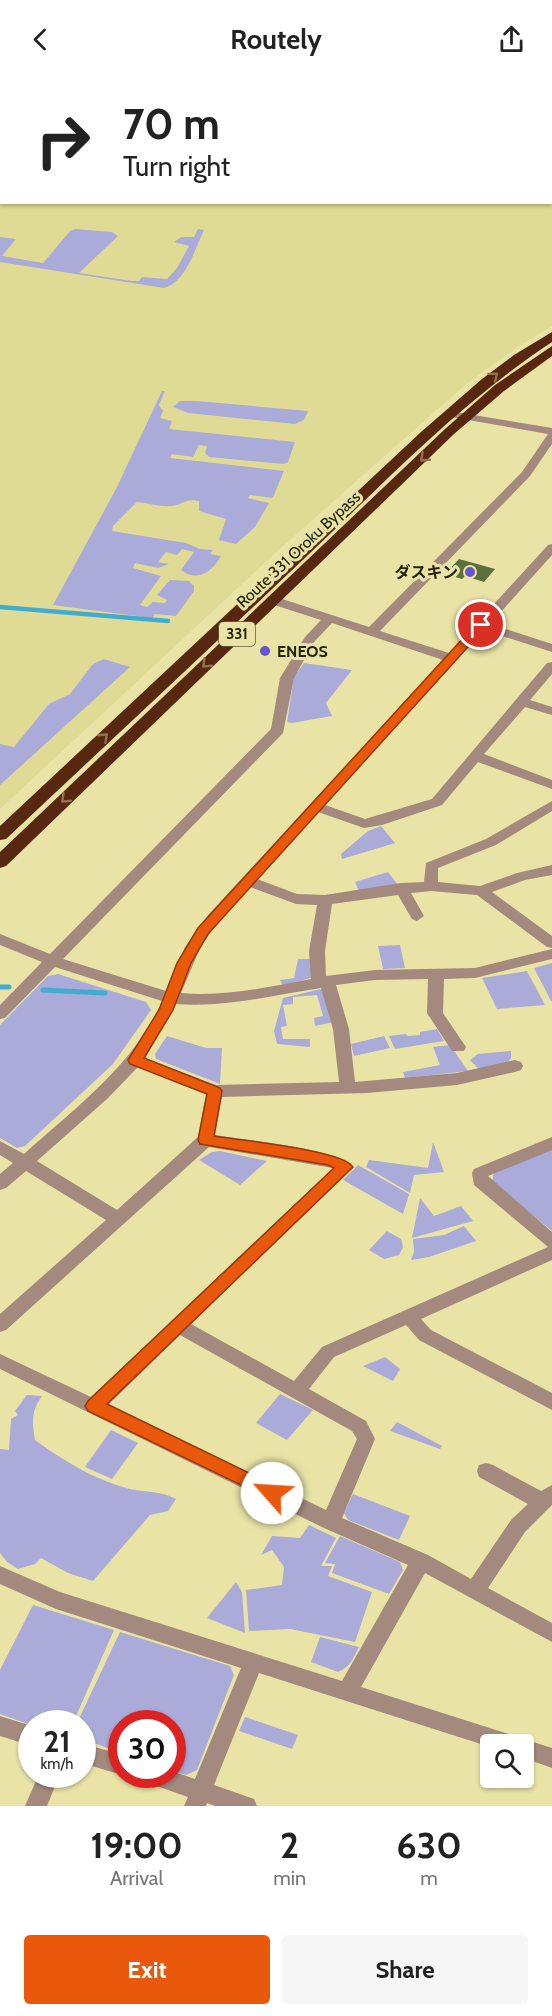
<!DOCTYPE html>
<meta charset="utf-8">
<style>
:root{--surface:#fff;--page:#f6f6f6;--text:#222;--muted:#767676;--accent:#ea580c}
body{margin:0;font-family:Cabin,"Noto Sans JP",sans-serif;background:var(--page);color:var(--text);height:100vh;display:flex;flex-direction:column;font-size:22px;white-space:nowrap}
*{box-sizing:border-box;margin:0}
p{font-size:20px;color:var(--muted)}
.icon{flex:none;width:33px;height:33px;fill:none;stroke:currentColor;stroke-width:2;stroke-linecap:round;stroke-linejoin:round}
.map{position:relative;height:1728px;overflow:hidden}
.side{display:flex;flex-direction:column;background:var(--surface);flex:1}
.side>*{flex:none}
.banner{position:absolute;left:0px;top:0px;width:552px;height:126px;box-shadow:0 2px 4px #0004;background:#fff;color:var(--text);overflow:hidden}
.tools{position:absolute;left:480px;top:1656px;display:grid;gap:12px}
.tools a{display:grid;place-items:center;width:54px;height:54px;border-radius:6px;background:var(--surface);box-shadow:0 2px 4px #0004;font-size:30px}
.speed{position:absolute;left:18px;top:1632px;display:flex;gap:12px;font-size:30px;font-weight:700;text-align:center}
.speed>*{display:grid;place-content:center;width:78px;height:78px;border-radius:50%;background:var(--surface);box-shadow:0 2px 4px #0004;line-height:1}
.speed small{font-size:15px;font-weight:400}
.speed .limit{border:9px solid #d22;background:#fff;color:#111}
.pin{position:absolute;display:grid;place-items:center;width:51px;height:51px;color:#fff;margin:-26px;border:3px solid #fff;border-radius:50%;box-shadow:0 2px 6px #0007}
.me{position:absolute;width:66px;margin:-33px;rotate:296deg;stroke-linejoin:round;filter:drop-shadow(0 0 4px #0008)}
.turn{display:flex;align-items:center;gap:21px;height:126px;padding:0 24px;font-size:27px}
.turn .icon{width:78px;height:78px;stroke-width:2.5}
.turn b{display:block;font-size:42px;line-height:51px}
.eta{display:flex;justify-content:space-evenly;align-items:center;height:102px;text-align:center}
.eta b{font-size:36px;font-weight:800;line-height:42px}
.cta{display:flex;gap:12px;margin-top:auto;padding:12px 24px}
.cta a{flex:1;height:69px;border-radius:6px;background:var(--accent);color:#fff;font-size:24px;font-weight:800;line-height:69px;text-align:center}
.cta a+a{background:var(--page);color:var(--text)}
header{display:flex;justify-content:space-between;align-items:center;height:78px;padding:0 24px;background:var(--surface);font-size:27px;font-weight:800}
.map>svg:first-child{display:block}
.built{fill:#e0db94;fill-rule:evenodd}
.green{fill:#ababd9}
.lines{fill:none;stroke-linecap:round;stroke-linejoin:round}
.stream-far1{stroke:#42acd0;stroke-width:4.5}
.stream{stroke:#42acd0;stroke-width:5}
.building{fill:#5d703a}
.minor{fill:#a3897e;fill-rule:evenodd}
.highway{fill:#58270f;fill-rule:evenodd}
.oneway{stroke:#92734b}
.route{fill:#ea580c;stroke:#983908;stroke-width:1.5}
.poi-dot{fill:#6555ce;stroke:#e9e4a6;stroke-width:2}
.labels{text-anchor:middle;stroke-width:6;stroke-linejoin:round;paint-order:stroke}
.shield{fill:#e9e4a6;stroke:#605d39;stroke-width:1.5}
.shield-label{font-size:15px;font-weight:bold;fill:#25230a}
.street-label{font-size:16px;fill:#25230a;stroke:#e9e4a6}
.poi-label{font-size:16px;font-weight:bold;fill:#25230a;stroke:#e9e4a6;text-anchor:end}
</style>
<header><svg class="icon" aria-label="back" viewBox="0 0 24 24"><path d="M15 5l-7 7 7 7"/></svg>Routely<svg class="icon" aria-label="share" viewBox="0 0 24 24"><path d="M12 15V3M7 8l5-5 5 5M5 13v7h14v-7"/></svg></header>
<div class="map">
<svg width="552" height="1728" viewBox="0 0 552 1728">
<rect width="100%" height="100%" fill="#e9e4a6"/>
<!-- built -->
<path class="built" d="M0 0H552V248L521 267 465 307 283 468 0 731ZM2 2H550V124H2Z"/>
<!-- green -->
<g class="green">
<path d="M75 151 112 154 118 158 79 195 132 203H139L142 199 167 201 177 190 189 168 174 164 181 159H194L198 151 204 152C195 171 186 204 164 210L0 184V159L16 161 2 178 43 185 70 153Z"/>
<path d="M162 313H165L159 327 163 333 160 340 172 343 169 351 295 364 288 384 284 386 209 379 205 375 207 368 199 367 193 379 172 376 170 380 284 393 274 417 272 420 250 417 248 420 269 425 255 449 236 466 219 462 226 441 199 433V423C184 420 184 427 171 428 160 429 148 425 137 424L113 448 112 453 186 465 200 471 213 472 210 476 221 478C213 493 197 505 181 492L194 474 182 471 177 477 166 474 158 484 169 486 158 490 135 485 133 490 161 498 140 527 147 529 153 524 165 525 167 522 157 517 170 502 189 503 194 508V513L176 538 155 536 152 540 53 527 116 411Z"/>
<polygon points="180,323 197,323 308,333 304,342 295,346 188,335 173,329"/>
<polygon points="104,581 130,589 0,707 0,666 14,669 49,626 70,616 93,586"/>
<polygon points="304,585 352,592 326,625 332,638 292,645 287,644 294,599"/>
<polygon points="381,748 395,765 342,781 341,776 368,753"/>
<polygon points="388,794 398,807 359,813 355,804"/>
<polygon points="400,867 405,890 383,891 378,868"/>
<polygon points="298,881 313,881 314,899 283,908 280,902 294,900"/>
<polygon points="552,885 552,923 551,923 534,890"/>
<polygon points="527,893 545,927 497,931 482,900"/>
<polygon points="58,896 146,924 151,932 113,986 25,1068 17,1070 0,1060 0,947 48,898"/>
<polygon points="321,911 324,913 334,944 315,948 314,940 323,938 317,917 293,919 293,926 283,927 287,948 281,949 283,961 310,961 310,969 277,966 274,953 283,920"/>
<polygon points="437,951 444,963 395,971 389,958 406,956 408,958 420,957 420,954"/>
<polygon points="167,958 206,970 222,970 220,1006 156,981 155,976"/>
<polygon points="384,958 390,970 354,978 351,966"/>
<polygon points="450,967 468,993 405,1000 403,994 440,987 433,969"/>
<polygon points="511,973 511,980 508,984 480,992 470,982 478,976"/>
<polygon points="433,1064 444,1094 414,1097 410,1115 366,1089 369,1082 428,1090"/>
<polygon points="552,1071 552,1153 492,1104 494,1094"/>
<polygon points="220,1073 267,1083 240,1107 199,1082 212,1074"/>
<polygon points="358,1087 409,1116 403,1136 343,1102"/>
<polygon points="420,1120 434,1138 461,1128 473,1143 412,1160"/>
<polygon points="464,1148 476,1163 429,1179 411,1182 414,1174 413,1161 444,1157"/>
<polygon points="387,1153 401,1161 403,1169 399,1177 384,1181 369,1172"/>
<polygon points="385,1279 400,1291 393,1303 363,1288"/>
<polygon points="280,1316 313,1332 287,1362 256,1345"/>
<path d="M27 1317 42 1318C31 1333 32 1344 35 1362 62 1382 94 1401 126 1410 143 1415 161 1412 176 1421L168 1433 150 1437 93 1503 68 1495 41 1480 35 1486 18 1491 7 1484 0 1475V1371L9 1372 11 1341 18 1337 15 1333Z"/>
<polygon points="397,1344 442,1368 440,1371 390,1353"/>
<polygon points="111,1352 138,1365 112,1401 85,1389"/>
<polygon points="353,1416 410,1438 399,1462 348,1442 344,1435"/>
<polygon points="309,1447 336,1460 321,1488 332,1488 328,1498 372,1514 355,1564 290,1551 249,1553 246,1512 282,1507 284,1489 272,1472 261,1477 272,1458 300,1460"/>
<polygon points="340,1458 400,1484 403,1492 389,1516 332,1495 335,1486 325,1485"/>
<polygon points="236,1504 242,1514 245,1555 207,1540"/>
<polygon points="33,1527 114,1552 73,1645 31,1647 0,1636 0,1592"/>
<polygon points="120,1554 230,1588 234,1597 197,1692 186,1697 173,1693 172,1646 122,1646 121,1675 83,1661 82,1646 77,1645"/>
<path d="M320 1559 359 1569C353 1581 350 1589 338 1594L311 1584Z"/>
<polygon points="245,1639 298,1657 292,1671 239,1653"/>
</g>
<g class="lines">
<!-- stream-far1 -->
<polyline class="stream-far1" points="0,529 168,543"/>
<!-- stream -->
<g class="stream">
<polyline points="0,909 9,909"/>
<polyline points="43,912 105,915"/>
</g>
</g>
<!-- building -->
<polygon class="building" points="459,481 495,491 484,504 465,498 462,501 445,496"/>
<g class="lines">
<!-- minor -->
<g class="minor">
<path d="M449 333 552 350V366L530 398 380 553 449 575 548 467 552 466V477L490 546 552 566V574L484 552 325 727 365 741 432 721 547 585 552 584V596L530 622 552 629V637L525 629 484 676 552 702V711L478 684 442 727 382 747 364 750 318 734 257 801 297 816 325 817 401 805 424 804 426 785 486 761 552 723V733L496 767 438 790V804L480 808 517 795 552 787V797L525 802 492 814 552 858V870L547 869 477 817 431 813 411 815 424 838 417 843 412 841 398 817 332 826 325 873 326 898 375 892 475 890 552 871V881L475 900 444 901 443 935 466 969 464 973H452L427 935 428 901 375 902 336 907 349 951 355 1004 457 995 515 982 521 984 523 988 521 992 515 994 457 1007 367 1015 222 1019 215 1057C239 1061 344 1072 353 1089L191 1246 294 1303 322 1269 548 1169 474 1107 472 1095 474 1091 552 1059V1072L488 1098 552 1154V1182L421 1241 431 1252 552 1315V1332L419 1262 406 1247 334 1279 309 1311 366 1343 375 1361 342 1440 428 1477 471 1501 511 1442 528 1426 479 1399 477 1393 479 1387 486 1385 493 1387 541 1413 552 1407V1427L525 1454 488 1510 552 1545V1564L425 1495 361 1609 552 1670V1690L524 1680V1666H490V1669L259 1595 214 1707 254 1721 257 1728H215L207 1725 206 1728H184L188 1719 142 1703 140 1696H172V1693L195 1701 241 1590 56 1531 0 1506V1488L60 1514 342 1603 408 1487 324 1450 0 1291V1276L91 1319 333 1090 209 1069 6 1252 0 1254V1236L106 1142 26 1093 6 1110 0 1112V1096L13 1085 0 1077V1063L24 1076C75 1030 134 987 162 923L55 889 5 940 0 941V927L42 884 0 867V856L50 876 271 651 280 600 305 559 321 542 268 525 266 522 268 519H276L369 549 522 394 548 356 445 338V334ZM332 545 443 582 209 836 185 869 166 913 63 881 283 655 294 600 314 564ZM250 809 296 826 317 827 309 873 311 901C268 909 225 919 181 915L200 870 219 842ZM321 910 333 951 339 1004 216 1007 145 980 176 926C226 930 273 917 321 910ZM138 989 206 1016 198 1059 117 1132 37 1083 107 1021ZM180 1257 352 1353 357 1361 326 1432 108 1327Z"/>
<polygon points="0,1638 32,1648 32,1668 0,1658"/>
<polygon points="82,1665 122,1677 122,1696 123,1696 122,1697 82,1685"/>
<polygon points="39,1696 60,1696 47,1728 25,1728"/>
</g>
<!-- highway -->
<g class="highway">
<path d="M552 254V264C461 324 386 403 307 478 207 573 106 667 6 761L0 762V748L421 354 482 301 514 277Z"/>
<polygon points="552,268 552,278 504,313 454,356 6,788 0,790 0,774 445,351 495,307"/>
</g>
</g>
<!-- one-way arrows -->
<defs><path id="oneway-chevron" d="M-2-3.5L2.5 0L-2 3.5" fill="none" stroke-width="1.6" stroke-linecap="round" stroke-linejoin="round" transform="scale(1.5)"/></defs>
<g class="oneway">
<use href="#oneway-chevron" transform="translate(494 298) rotate(-40)"/>
<use href="#oneway-chevron" transform="translate(424 380) rotate(137)"/>
<use href="#oneway-chevron" transform="translate(206 586) rotate(136)"/>
<use href="#oneway-chevron" transform="translate(104 659) rotate(-43)"/>
<use href="#oneway-chevron" transform="translate(65 721) rotate(136)"/>
</g>
<!-- route -->
<path class="route" d="M481 544 487 547 485 550 208 856 191 885 173 932 144 980 220 1010 222 1013 214 1058C237 1062 344 1072 353 1089L107 1326 278 1409 281 1415 278 1420 272 1422 88 1333 85 1328 88 1323 334 1090 328 1087 200 1066 198 1062 207 1016 130 986 128 982 159 932 177 885 198 850 477 545Z"/>
<!-- markers -->
<g class="poi-dot">
<circle cx="470" cy="494" r="6"/>
<circle cx="265" cy="573" r="6"/>
</g>
<g class="labels">
<!-- shield labels -->
<rect class="shield" x="219" y="544" width="36" height="24" rx="4.5"/>
<g class="shield-label">
<text x="237" y="561">331</text>
</g>
<!-- street labels -->
<g class="street-label">
<text transform="translate(298 471) rotate(-43)" y="6">Route 331 Oroku Bypass</text>
</g>
<!-- poi labels -->
<g class="poi-label">
<text x="458" y="500">ダスキン</text>
<text x="277" y="579" text-anchor="start">ENEOS</text>
</g>
</g>
</svg>
<div class="tools">
<a><svg class="icon" aria-label="search" viewBox="0 0 24 24"><circle cx="10" cy="10" r="6"/><path d="M15 15l6 6"/></svg></a>
</div>
<div class="speed"><div>21<small>km/h</small></div><div class="limit">30</div></div>
<div class="pin" style="left:481px;top:547px;background:#d93025"><svg class="icon" aria-label="arrive" viewBox="0 0 24 24"><path d="M6 21V4h12l-3 4 3 4H6"/></svg></div>
<svg class="me" style="left:272px;top:1415px" viewBox="-20 -20 40 40"><circle r="19" fill="#fff"/><path d="M0-13L10 11 0 6-10 11z" fill="#ea580c"/></svg>
<div class="banner">
<div class="turn"><svg class="icon" aria-label="right" viewBox="0 0 24 24"><path d="M7 20v-9h11M14 6l5 5-5 5"/></svg><div><b>70 m</b>Turn right</div></div>
</div>
</div>
<section class="side">
<div class="eta">
<div><b>19:00</b><p>Arrival</p></div>
<div><b>2</b><p>min</p></div>
<div><b>630</b><p>m</p></div>
</div>
<div class="cta"><a>Exit</a><a>Share</a></div>
</section>
